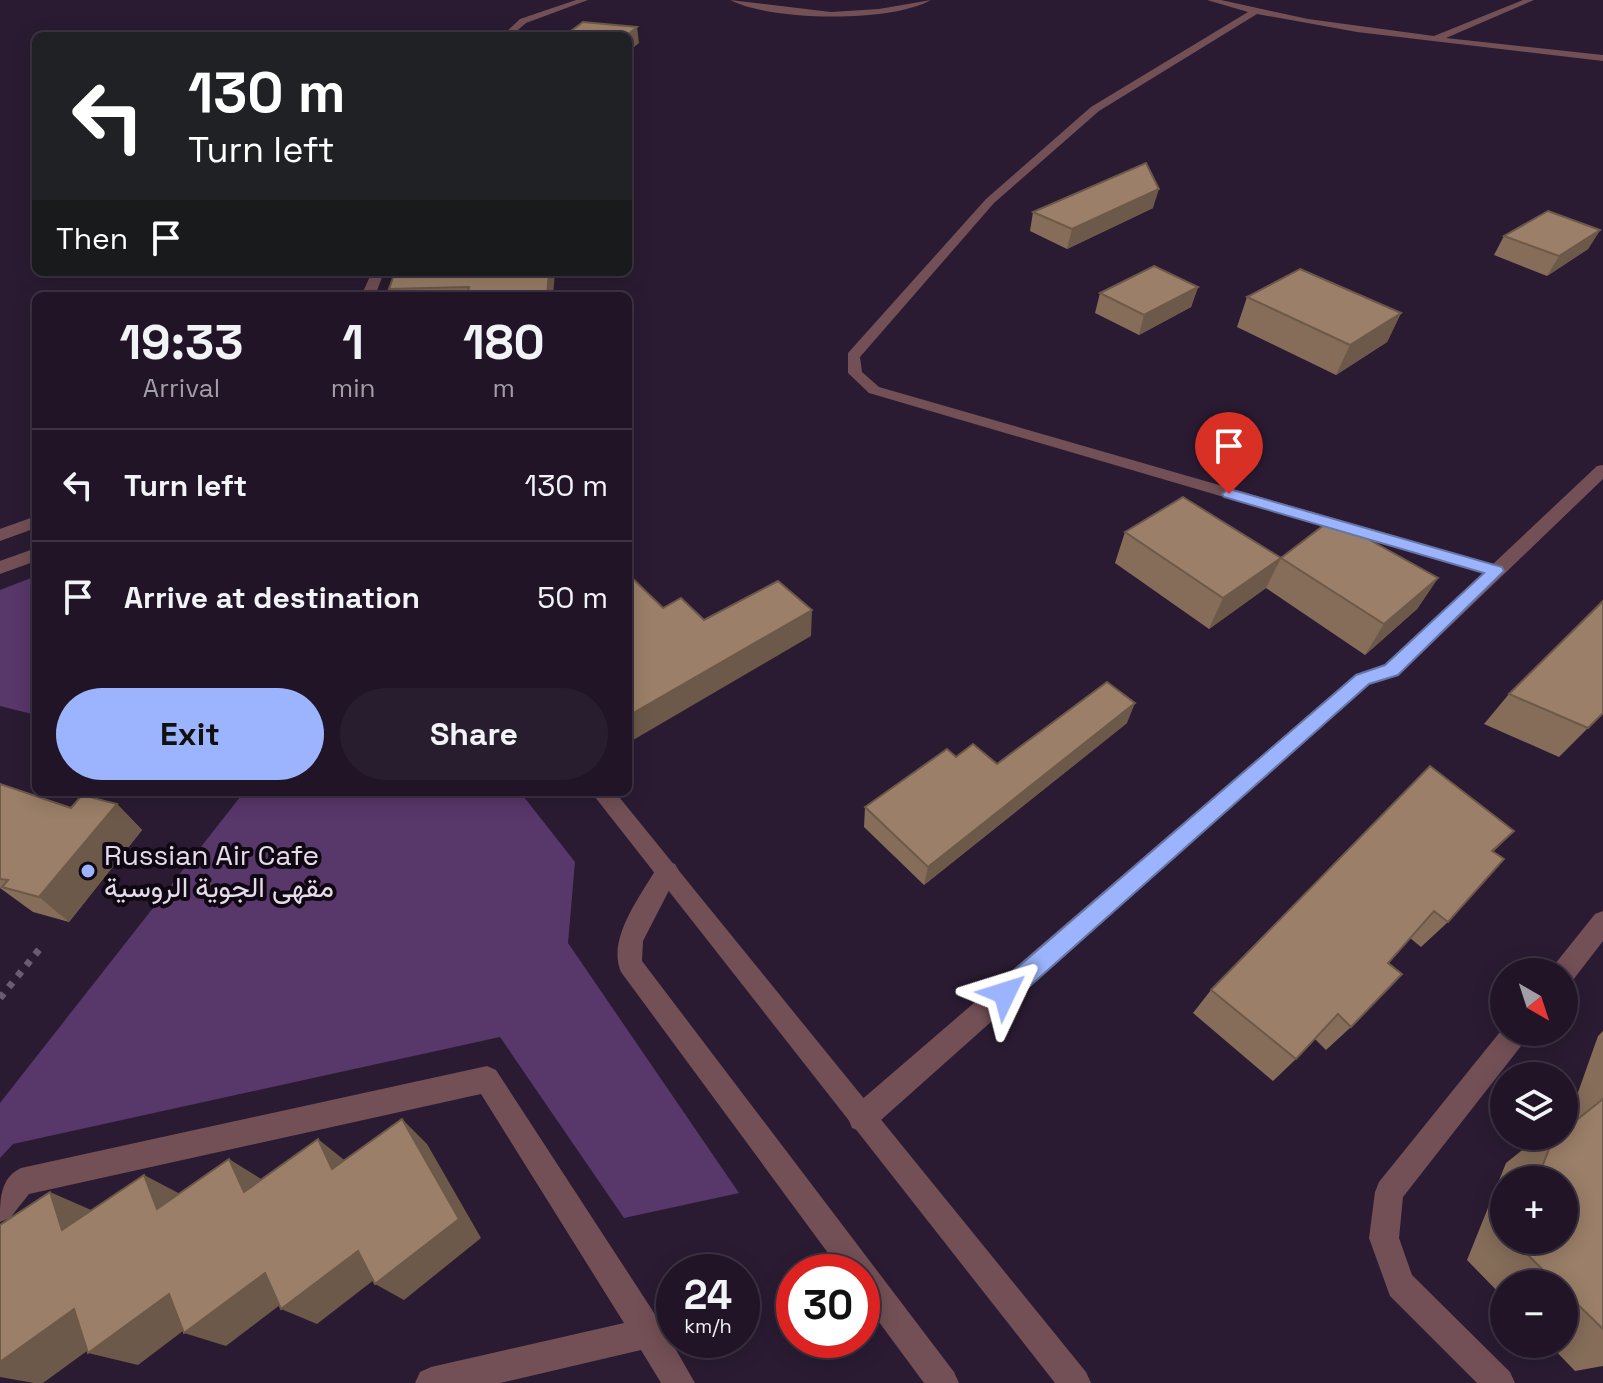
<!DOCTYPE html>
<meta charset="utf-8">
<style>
:root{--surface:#201426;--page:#281d2e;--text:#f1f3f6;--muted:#a29ea7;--line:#3d3343;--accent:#9cb4fd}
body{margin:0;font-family:"Space Grotesk",Vazirmatn,sans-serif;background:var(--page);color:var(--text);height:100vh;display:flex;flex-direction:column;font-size:30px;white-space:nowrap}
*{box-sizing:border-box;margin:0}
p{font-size:26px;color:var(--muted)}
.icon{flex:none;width:44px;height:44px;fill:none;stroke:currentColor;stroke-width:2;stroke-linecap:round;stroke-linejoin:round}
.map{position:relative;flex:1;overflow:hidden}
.details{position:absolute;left:32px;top:292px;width:600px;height:504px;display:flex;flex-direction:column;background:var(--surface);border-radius:12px;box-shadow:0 4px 20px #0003,0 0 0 2px var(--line)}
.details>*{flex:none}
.guide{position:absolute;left:32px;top:32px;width:600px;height:244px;border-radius:12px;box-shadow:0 4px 20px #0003,0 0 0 2px var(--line);background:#202124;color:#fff;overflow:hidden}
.needle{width:52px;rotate:141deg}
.fabs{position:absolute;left:1490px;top:958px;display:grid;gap:16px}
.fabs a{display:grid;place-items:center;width:88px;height:88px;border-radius:50%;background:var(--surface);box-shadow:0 4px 20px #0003,0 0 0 2px var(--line);font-size:40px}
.speed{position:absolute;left:656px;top:1254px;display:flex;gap:16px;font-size:40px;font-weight:700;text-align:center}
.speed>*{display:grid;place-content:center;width:104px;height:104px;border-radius:50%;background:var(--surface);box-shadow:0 4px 20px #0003,0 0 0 2px var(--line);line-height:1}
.speed small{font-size:20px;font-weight:400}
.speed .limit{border:12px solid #d22;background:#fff;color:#111}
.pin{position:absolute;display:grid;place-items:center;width:68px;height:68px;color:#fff;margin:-82px -34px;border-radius:50% 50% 50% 0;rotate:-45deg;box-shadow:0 0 8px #0007}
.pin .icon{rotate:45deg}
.me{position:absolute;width:88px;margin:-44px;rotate:49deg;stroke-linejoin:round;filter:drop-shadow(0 0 6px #0008)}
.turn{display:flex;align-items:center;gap:28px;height:168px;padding:0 24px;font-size:36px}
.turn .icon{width:104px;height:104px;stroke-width:2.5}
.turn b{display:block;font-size:56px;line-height:68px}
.then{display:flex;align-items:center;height:76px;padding:0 24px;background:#0003;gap:16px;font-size:30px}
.eta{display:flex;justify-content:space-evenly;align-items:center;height:136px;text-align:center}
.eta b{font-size:48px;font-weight:600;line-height:56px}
.action{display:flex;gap:16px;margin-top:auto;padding:16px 24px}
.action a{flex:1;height:92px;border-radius:48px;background:var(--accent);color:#111;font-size:32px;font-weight:600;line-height:92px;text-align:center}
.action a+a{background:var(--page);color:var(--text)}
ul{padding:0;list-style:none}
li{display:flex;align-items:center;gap:24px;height:112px;padding:0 24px;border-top:2px solid var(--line)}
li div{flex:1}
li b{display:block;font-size:30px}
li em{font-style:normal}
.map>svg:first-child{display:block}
.green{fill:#58376a}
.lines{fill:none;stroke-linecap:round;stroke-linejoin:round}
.path{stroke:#6a5d71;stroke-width:7;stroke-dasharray:6 8;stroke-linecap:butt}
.service{fill:#735056;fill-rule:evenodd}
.minor{fill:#735056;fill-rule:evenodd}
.tertiary{fill:#735056;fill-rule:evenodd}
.wall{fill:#856d59;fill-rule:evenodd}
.shaded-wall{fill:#6c5949}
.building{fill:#9b7f68;stroke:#6c5949;stroke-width:2}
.route{fill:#9cb4fd;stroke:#6575a4;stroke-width:2}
.poi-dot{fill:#9cb4fd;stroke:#0f0813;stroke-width:3}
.labels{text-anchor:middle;stroke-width:8;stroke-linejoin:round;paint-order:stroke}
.poi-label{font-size:28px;fill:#e5dbeb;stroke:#0f0813;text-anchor:start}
</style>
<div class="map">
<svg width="1603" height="1383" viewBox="0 0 1603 1383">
<rect width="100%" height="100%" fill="#2a1b32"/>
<!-- green -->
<g class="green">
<polygon points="36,576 36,715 0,706 0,590"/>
<polygon points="244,792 520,792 575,862 568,943 739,1193 624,1218 500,1037 13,1144 0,1158 0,1103"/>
</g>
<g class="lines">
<!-- path -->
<polyline class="path" points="0,998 42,946"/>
<!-- service -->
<g class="service">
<path d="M667 861 675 864 679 871 643 941 642 961 954 1372 959 1383H924L862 1299V1272H842L621 972C606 938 643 893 659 864Z"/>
<path d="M487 1066 496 1070 660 1322 695 1383H661L641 1350 500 1383H415L420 1372 431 1367 624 1323 481 1094 29 1194 10 1218 0 1222C0 1199 0 1178 21 1168Z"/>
</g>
<!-- minor -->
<g class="minor">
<polygon points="576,0 588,0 526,23 511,36 502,36 520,19"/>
<path d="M730 0 831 12 879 9 931 0C890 23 771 21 730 0Z"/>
<polygon points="1207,0 1221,0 1308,19 1434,36 1523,0 1534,0 1446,38 1603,55 1603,61 1357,32 1257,14 1099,111 994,203 860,357 862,372 879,387 1493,564 1597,466 1603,465 1603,479 1399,675 1370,684 872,1128 862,1132 852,1128 848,1118 852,1108 1356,674 1385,665 1483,573 869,393 848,373 848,353 986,199 1091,107 1248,12"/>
<polygon points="372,272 384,272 375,296 361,296"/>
<polygon points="1603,911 1603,941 1573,980 1564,984 1564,972 1552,972 1555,964 1595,914"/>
<polygon points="1504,1027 1504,1032 1529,1032 1525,1041 1403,1197 1399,1238 1412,1275 1510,1372 1515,1383 1477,1383 1390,1296 1369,1238 1375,1192 1379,1182"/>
</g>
<!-- tertiary -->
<g class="tertiary">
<polygon points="36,516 36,528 0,541 0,529"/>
<polygon points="36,548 36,561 0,574 0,561"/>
<polygon points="591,792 615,792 1086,1372 1091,1383 1055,1383"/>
</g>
</g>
<!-- wall -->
<g class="wall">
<polygon points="1153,208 1067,249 1030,231 1033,212"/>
<polygon points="1600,230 1588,249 1547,276 1494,255 1504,236"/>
<polygon points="395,272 553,296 391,296 389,289"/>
<polygon points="1198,287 1191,307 1139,335 1095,313 1100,293"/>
<polygon points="1247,297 1401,313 1387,342 1336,375 1237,327"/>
<polygon points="1125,532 1281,558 1438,578 1417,609 1365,655 1266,588 1209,629 1115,563"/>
<polygon points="1509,694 1603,713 1559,757 1484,724"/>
<polygon points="1127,723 924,885 864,827 865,807 956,757 997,764"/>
<polygon points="0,784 71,808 117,804 142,830 69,922 33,912 0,888"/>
<polygon points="1514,831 1493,852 1448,922 1421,947 1410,938 1388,963 1351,1027 1326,1050 1315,1039 1296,1059 1273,1081 1193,1013 1211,990"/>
<path d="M1603 1031V1366L1575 1371 1549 1344H1564V1284H1504V1298L1467 1260 1506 1163 1540 1136H1564V1117L1571 1112 1598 1036ZM1504 1180H1564V1240H1504Z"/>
</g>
<!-- shaded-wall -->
<g class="shaded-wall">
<polygon points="637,27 639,43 628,52 628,36 626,36"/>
<polygon points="1159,189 1153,208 1067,249 1072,229"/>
<polygon points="1600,230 1588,249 1547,276 1559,256"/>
<polygon points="549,272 555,272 553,296 547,296"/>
<polygon points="1198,287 1191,307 1139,335 1144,315"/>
<polygon points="1401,313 1387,342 1336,375 1350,345"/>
<polygon points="1281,558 1266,588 1209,629 1223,598"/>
<polygon points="1438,578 1417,609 1365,655 1384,624"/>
<polygon points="812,610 811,636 628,743 628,716"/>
<polygon points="1135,703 1127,723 924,885 928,867"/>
<polygon points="117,804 142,830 69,922 39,897"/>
<polygon points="402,1119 427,1144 481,1238 404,1300 375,1284"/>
<polygon points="318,1139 348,1163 332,1169"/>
<polygon points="229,1159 266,1182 244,1192"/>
<polygon points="144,1175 186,1197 157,1209"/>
<polygon points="50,1192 98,1213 62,1230"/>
<polygon points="358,1251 388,1269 317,1324 281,1309"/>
<polygon points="265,1273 301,1289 226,1346 184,1333"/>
<polygon points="169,1294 212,1309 138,1365 88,1353"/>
<polygon points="74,1309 124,1324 43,1383 34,1383 0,1377 0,1362"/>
</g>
<!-- building -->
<g class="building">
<polygon points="583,22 637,27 626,36 564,36"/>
<polygon points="1146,163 1159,189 1072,229 1033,212"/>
<polygon points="1548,211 1600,230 1559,256 1504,236"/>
<polygon points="1154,266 1198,287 1144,315 1100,293"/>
<polygon points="1300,269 1401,313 1350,345 1247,297"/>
<polygon points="395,272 549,272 547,296 467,296 469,287 389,289"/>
<polygon points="1183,497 1281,558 1223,598 1125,532"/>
<polygon points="1332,519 1438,578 1384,624 1281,558"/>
<polygon points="628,574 663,608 681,598 704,620 778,581 812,610 628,716"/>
<polygon points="1603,601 1603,713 1588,728 1509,694"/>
<polygon points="1107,682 1135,703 928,867 865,807 947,749 956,757 973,744 997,764"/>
<polygon points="1430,766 1514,831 1492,851 1504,859 1448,922 1434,911 1388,963 1402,974 1351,1027 1338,1014 1296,1059 1211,990"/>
<polygon points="0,784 71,808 82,795 117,804 39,897 2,887 8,880 0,879"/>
<polygon points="1603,1099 1603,1329 1564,1291 1564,1284 1557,1284 1514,1241 1514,1240 1564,1240 1564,1180 1537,1180 1553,1139 1556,1136 1564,1136 1564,1130"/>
<polygon points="402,1119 459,1219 375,1284 358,1251 281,1309 265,1273 184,1333 169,1294 88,1353 74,1309 0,1362 0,1225 50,1192 62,1230 144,1175 157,1209 229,1159 244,1192 318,1139 332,1169"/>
</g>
<!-- route -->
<polygon class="route" points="1229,489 1502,567 1504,571 1398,675 1369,684 1013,1001 1005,1004 997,1001 994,993 997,985 1356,675 1385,665 1484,573 1224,497 1222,494"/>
<!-- markers -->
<circle class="poi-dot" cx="88" cy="871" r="8"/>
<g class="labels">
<!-- poi labels -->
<g class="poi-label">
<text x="104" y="865">Russian Air Cafe<tspan x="104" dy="32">مقهى الجوية الروسية</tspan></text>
</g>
</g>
</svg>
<div class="fabs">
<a><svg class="needle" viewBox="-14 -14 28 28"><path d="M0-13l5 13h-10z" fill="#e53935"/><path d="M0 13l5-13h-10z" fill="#a29ea7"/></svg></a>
<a><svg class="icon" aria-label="layers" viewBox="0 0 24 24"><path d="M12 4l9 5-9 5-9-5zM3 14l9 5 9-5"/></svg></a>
<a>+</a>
<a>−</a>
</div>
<div class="speed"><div>24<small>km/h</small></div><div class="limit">30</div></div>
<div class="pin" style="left:1229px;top:494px;background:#d93025"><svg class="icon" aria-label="arrive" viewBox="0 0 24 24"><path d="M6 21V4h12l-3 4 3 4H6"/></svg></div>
<svg class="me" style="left:1005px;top:993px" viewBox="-20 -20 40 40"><path d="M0-17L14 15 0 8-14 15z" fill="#9cb4fd" stroke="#fff" stroke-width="4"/></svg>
<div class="guide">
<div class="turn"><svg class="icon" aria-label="left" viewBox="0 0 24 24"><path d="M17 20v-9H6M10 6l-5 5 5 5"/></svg><div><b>130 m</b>Turn left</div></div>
<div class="then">Then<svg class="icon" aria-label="arrive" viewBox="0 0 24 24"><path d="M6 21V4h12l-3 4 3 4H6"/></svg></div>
</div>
<section class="details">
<div class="eta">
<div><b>19:33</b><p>Arrival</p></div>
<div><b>1</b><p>min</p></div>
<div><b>180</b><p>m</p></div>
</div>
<ul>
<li><svg class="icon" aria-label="left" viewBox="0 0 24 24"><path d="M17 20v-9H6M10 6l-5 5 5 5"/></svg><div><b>Turn left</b></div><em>130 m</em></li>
<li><svg class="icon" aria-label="arrive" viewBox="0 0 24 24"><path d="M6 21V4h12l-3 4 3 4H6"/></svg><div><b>Arrive at destination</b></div><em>50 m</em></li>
</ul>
<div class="action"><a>Exit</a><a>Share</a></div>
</section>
</div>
